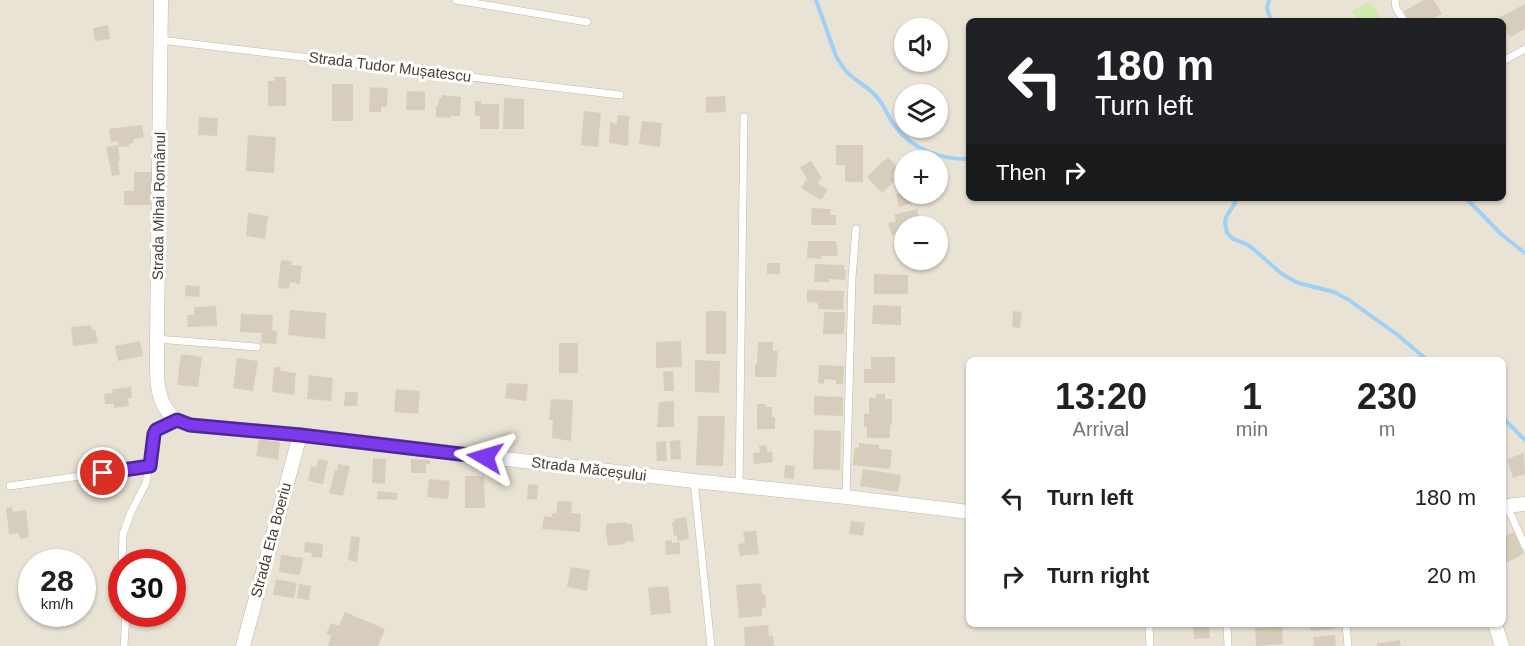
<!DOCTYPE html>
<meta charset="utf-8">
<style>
:root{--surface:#fff;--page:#f2f2f2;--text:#202124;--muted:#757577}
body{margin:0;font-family:Arial,sans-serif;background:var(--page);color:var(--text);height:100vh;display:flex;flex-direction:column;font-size:22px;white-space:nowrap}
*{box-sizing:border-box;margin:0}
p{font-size:20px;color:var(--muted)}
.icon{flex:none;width:33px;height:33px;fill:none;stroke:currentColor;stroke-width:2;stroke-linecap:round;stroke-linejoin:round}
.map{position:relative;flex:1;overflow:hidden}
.side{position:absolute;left:966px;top:357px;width:540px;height:270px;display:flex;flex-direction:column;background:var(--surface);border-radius:9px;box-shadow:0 2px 4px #0004}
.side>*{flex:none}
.guide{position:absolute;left:966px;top:18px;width:540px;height:183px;border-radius:9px;box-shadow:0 2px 4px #0004;background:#202124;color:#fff;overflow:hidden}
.fabs{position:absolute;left:894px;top:18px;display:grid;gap:12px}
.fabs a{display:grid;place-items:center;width:54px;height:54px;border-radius:50%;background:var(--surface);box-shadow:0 2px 4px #0004;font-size:30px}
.speed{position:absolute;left:18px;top:549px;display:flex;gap:12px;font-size:30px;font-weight:700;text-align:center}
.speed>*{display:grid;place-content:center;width:78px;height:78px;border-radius:50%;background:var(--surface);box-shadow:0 2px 4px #0004;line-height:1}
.speed small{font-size:15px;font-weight:400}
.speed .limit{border:9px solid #d22;background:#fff;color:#111}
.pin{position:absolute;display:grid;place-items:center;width:51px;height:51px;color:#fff;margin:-26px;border:3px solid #fff;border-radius:50%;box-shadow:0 2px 6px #0007}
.me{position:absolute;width:66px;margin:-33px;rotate:277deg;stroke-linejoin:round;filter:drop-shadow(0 0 4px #0008)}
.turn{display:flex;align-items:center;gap:21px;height:126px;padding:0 30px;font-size:27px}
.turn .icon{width:78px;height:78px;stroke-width:2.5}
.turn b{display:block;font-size:42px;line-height:51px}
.then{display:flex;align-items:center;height:57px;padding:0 30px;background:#0003;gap:12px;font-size:22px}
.eta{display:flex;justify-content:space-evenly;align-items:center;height:102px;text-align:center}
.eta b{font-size:36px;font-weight:700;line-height:42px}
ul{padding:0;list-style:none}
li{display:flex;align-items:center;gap:18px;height:78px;padding:0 30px}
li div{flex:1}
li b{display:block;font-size:22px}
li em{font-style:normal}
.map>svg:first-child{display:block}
.residential{fill:#e9e3d5;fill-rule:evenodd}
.park{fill:#ceebad}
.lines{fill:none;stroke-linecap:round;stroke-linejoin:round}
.stream{stroke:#a0d1f5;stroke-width:4}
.building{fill:#d7cdbc}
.lane-casing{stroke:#c1b9a9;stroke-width:8}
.street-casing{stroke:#c1b9a9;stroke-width:15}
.lane{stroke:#fff;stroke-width:7}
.street{stroke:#fff;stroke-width:14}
.route-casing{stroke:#51269a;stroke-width:15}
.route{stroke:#7c3aed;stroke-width:10}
.labels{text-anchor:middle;stroke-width:6;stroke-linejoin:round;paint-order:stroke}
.street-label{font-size:15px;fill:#484135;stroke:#fff}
</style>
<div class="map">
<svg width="1525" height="646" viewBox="0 0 1525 646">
<rect width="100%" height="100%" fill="#f4f1e7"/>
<!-- residential -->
<path class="residential" d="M0 0H1525V646H0ZM969 21H1503V198H969ZM904 28H938V62H904ZM904 94H938V128H904ZM904 160H938V194H904ZM904 226H938V260H904ZM969 360H1503V624H969ZM32 562H82V614H32ZM122 562H172V614H122Z"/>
<!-- park -->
<polygon class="park" points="1370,2 1384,21 1357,21 1352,11"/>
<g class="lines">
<!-- stream -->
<g class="stream">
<path d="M816 0 836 56C839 61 842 67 847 72 855 81 867 86 875 95 886 106 886 115 895 126 911 149 942 160 969 159"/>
<polyline points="1269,0 1267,8 1271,21"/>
<polyline points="1234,198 1235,203 1226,217 1225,223 1227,233 1233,239 1244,243 1251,247 1282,274 1298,283 1334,292 1349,300 1399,336 1427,360"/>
<polyline points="1466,198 1501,234 1525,253"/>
<polyline points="1503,418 1525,440"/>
</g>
</g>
<!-- building -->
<g class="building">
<polygon points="1424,0 1434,0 1442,14 1429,21 1409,21 1404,11"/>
<polygon points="1525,4 1525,29 1510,37 1500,17"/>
<polygon points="108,25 110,39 95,41 93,28"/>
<polygon points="274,77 286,77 286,106 268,106 268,81 274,81"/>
<rect x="332" y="84" width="21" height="37"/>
<polygon points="370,87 388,88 387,107 381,107 381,112 369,112"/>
<polygon points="407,91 425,92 425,110 406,110"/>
<polygon points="442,95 461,97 460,116 450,116 450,118 436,117 436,106 438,106 439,98 442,98"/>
<polygon points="725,96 726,112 706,113 706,97"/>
<polygon points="504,98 524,99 524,129 503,129"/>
<polygon points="475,101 481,101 481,104 499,104 499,129 480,129 480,116 475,116"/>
<polygon points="584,111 601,113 598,147 581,145"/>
<polygon points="618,115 629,116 628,146 609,143 610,122 617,124"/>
<polygon points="199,117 218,118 217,136 198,135"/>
<polygon points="642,121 662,123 660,147 639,144"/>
<polygon points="142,125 144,137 133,139 134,143 129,144 129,146 119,147 118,141 111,142 109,129"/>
<polygon points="248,135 276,137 274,173 246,171"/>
<polygon points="118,145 120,161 118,161 120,175 112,176 106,147"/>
<polygon points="836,145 863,145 863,182 845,182 845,165 836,165"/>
<polygon points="888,157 903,173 882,193 867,177"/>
<polygon points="811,161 822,178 817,183 828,190 821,200 801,188 807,179 800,167"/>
<polygon points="134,172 152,172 152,205 124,205 124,191 134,191"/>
<polygon points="904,185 904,194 928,194 929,198 899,207 896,194 904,192 902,186"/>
<polygon points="812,208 831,209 830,215 836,215 836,225 811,225"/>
<polygon points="917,209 922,226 904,226 904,232 892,236 888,223 896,221 894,215"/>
<polygon points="248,213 268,216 265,239 246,236"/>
<polygon points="808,241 836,241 838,256 821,256 821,259 807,258"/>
<polygon points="281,260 292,261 291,265 302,266 300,284 290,282 289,289 278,288"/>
<rect x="767" y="263" width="13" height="11"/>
<polygon points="815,264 844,265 844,270 846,270 845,280 829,279 829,282 814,282"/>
<polygon points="874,274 908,275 908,294 874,294"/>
<polygon points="186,285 200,286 199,297 185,296"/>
<polygon points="807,290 844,291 843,310 818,309 818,303 807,302"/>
<polygon points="873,305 901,306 901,325 872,324"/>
<polygon points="216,306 217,326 188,327 187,315 194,315 194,307"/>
<polygon points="290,310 326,313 325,339 288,335"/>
<rect x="706" y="311" width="20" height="43"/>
<polygon points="1013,311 1022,312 1020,328 1012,327"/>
<polygon points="824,312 845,312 844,334 823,334"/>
<polygon points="241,314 273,315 272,330 277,331 276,344 261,343 262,333 240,332"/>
<polygon points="91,325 92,330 95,329 98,343 73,346 71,327"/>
<polygon points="140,341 143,356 118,361 115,346"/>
<polygon points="681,341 682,367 656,368 656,342"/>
<polygon points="758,342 773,342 773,351 778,351 776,377 755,377 755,364 757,364"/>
<rect x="559" y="343" width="19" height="30"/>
<polygon points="181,354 202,357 198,387 177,385"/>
<polygon points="871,357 895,357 895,383 864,383 864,369 871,369"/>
<polygon points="237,358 258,361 253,391 233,388"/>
<polygon points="695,360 720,361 719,393 695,392"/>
<polygon points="819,365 844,366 843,384 836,384 836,380 824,379 824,384 818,383"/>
<polygon points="274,367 281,367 280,371 296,373 294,395 272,392"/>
<polygon points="673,371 674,391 664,391 663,372"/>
<polygon points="309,375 333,378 331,401 307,399"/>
<polygon points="507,383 528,384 526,401 505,398"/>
<polygon points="131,387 132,398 128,398 129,406 114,408 114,404 105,404 104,394 113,393 112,389"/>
<polygon points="396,389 420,391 418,414 394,412"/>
<polygon points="345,392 358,392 357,406 344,406"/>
<polygon points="876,394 885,394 885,399 892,399 892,425 890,425 890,438 867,438 867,426 864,426 864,414 869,414 869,398 876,398"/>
<polygon points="814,396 843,397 843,416 814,415"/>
<polygon points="551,399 573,400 571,441 552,438 553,420 549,420"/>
<polygon points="674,401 674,427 657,427 659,402"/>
<polygon points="757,404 766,404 766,407 772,407 772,417 775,417 775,429 757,429"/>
<polygon points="698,416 725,416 723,466 696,465"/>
<polygon points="814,430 841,431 840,470 813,469"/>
<polygon points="259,439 280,442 278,460 256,456"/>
<polygon points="680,440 681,459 671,460 670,441"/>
<polygon points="666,441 667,461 657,461 656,442"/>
<polygon points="859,443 879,445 879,449 892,450 890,469 853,465 855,447 859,448"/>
<polygon points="766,445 767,452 772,451 773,462 754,464 753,453 760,452 759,446"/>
<polygon points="1524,453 1525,474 1513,478 1507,459"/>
<polygon points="373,458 386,459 385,484 372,483"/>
<polygon points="318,459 328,461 323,484 308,481 311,466 316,467"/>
<polygon points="411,459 430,460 430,464 426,464 426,473 411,473"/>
<polygon points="338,464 350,466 343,496 329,493 335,470 337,471"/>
<polygon points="785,465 795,466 794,479 784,478"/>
<polygon points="863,469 901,475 898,492 860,486"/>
<polygon points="465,476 484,476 485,508 465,508"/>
<polygon points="429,479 450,481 448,499 427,497"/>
<polygon points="528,484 538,485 537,500 527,499"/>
<polygon points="378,491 397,493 397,500 377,499"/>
<polygon points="558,501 572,502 571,513 581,514 580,532 542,529 544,516 552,517 552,513 556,514"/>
<polygon points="12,507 13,512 26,510 29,537 20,539 19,533 9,534 6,508"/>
<polygon points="686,517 689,539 677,541 677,535 674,536 672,522 675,522 674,519"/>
<polygon points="851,521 865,523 863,536 849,534"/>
<polygon points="625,522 626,524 632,524 634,541 625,542 625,544 608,546 605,529 606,529 606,524"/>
<polygon points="756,531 759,554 740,556 738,544 745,543 743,532"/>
<polygon points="1514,532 1524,554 1503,564 1503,537"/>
<polygon points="351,536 360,537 357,562 348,560"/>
<polygon points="672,540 672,543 680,542 680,554 666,555 665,541"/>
<polygon points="305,542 323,544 322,558 311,557 312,553 304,552"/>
<polygon points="281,555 303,558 300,575 279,572"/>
<polygon points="571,567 590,570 587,591 567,587"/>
<polygon points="276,579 297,583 294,598 273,595"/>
<polygon points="761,583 762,594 765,594 766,607 762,608 762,616 739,618 736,585"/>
<polygon points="299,584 311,586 309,600 297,598"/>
<polygon points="668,586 671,613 651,615 648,588"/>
<polygon points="345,612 385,629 378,646 331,646 328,645 331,636 326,634 331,623 339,626"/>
<polygon points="1193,624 1209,624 1210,638 1194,639"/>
<polygon points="1310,624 1332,624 1333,629 1311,631"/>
<polygon points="768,625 769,636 773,635 774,646 745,646 744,627"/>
<polygon points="1282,626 1283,644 1256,646 1255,628"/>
<polygon points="1335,635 1336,646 1314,646 1313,637"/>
<polygon points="1400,640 1401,646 1377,646 1377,643"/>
</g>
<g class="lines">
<!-- lane casing -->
<g class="lane-casing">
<g id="lane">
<polyline points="456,0 587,22"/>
<polyline points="1395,0 1396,8 1404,21"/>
<polyline points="160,40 620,95"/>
<polyline points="1503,61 1525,49"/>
<polyline points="157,339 257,347"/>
<polyline points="694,481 711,646"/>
<polyline points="10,486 150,466"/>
<polyline points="739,486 744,117"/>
<polyline points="846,497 852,278 856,229"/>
<polyline points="1507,506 1525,546"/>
<polyline points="122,562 123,534 131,512 146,483 154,434 156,430 177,420"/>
<polyline points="1149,624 1150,646"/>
<polyline points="1227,624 1228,646"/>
<polyline points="1346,624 1348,646"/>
<polyline points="124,646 126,614"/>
</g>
</g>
<!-- street casing -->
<g class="street-casing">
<g id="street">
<path d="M161 0 157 339C158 365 151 403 177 420 181 422 186 424 190 425L300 435 694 481 846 497 969 512"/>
<polyline points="1503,508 1507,506 1525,504"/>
<polyline points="1495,624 1502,646"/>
<polyline points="243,646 300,435"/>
</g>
</g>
<!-- lane -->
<use href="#lane" class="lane"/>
<!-- street -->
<use href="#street" class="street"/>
</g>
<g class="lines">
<!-- route casing -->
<g class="route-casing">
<polyline id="route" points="103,473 150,466 154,434 156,430 177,420 190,425 300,435 485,457"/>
</g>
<!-- route -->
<use href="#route" class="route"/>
</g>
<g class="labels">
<!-- street labels -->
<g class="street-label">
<text transform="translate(390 67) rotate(7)" y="5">Strada Tudor Mușatescu</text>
<text transform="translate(159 206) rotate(-89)" y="5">Strada Mihai Românul</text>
<text transform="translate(589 469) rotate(7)" y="5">Strada Măceșului</text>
<text transform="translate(271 540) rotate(-75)" y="5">Strada Eta Boeriu</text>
</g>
</g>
</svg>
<div class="fabs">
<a><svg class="icon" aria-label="sound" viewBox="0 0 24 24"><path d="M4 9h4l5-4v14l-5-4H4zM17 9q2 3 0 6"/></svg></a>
<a><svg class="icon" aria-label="layers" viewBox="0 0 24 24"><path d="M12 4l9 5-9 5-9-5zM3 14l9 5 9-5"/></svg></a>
<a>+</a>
<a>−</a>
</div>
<div class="speed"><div>28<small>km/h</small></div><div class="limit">30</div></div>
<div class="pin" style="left:103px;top:473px;background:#d93025"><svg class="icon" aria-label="arrive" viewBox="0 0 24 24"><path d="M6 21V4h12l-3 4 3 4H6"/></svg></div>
<svg class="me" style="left:485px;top:457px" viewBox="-20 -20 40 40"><path d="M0-17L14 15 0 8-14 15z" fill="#7c3aed" stroke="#fff" stroke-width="4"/></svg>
<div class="guide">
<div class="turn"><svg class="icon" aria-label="left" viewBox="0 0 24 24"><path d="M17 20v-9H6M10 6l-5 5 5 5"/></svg><div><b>180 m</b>Turn left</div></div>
<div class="then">Then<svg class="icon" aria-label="right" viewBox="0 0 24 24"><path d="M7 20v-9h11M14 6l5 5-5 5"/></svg></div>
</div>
<section class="side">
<div class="eta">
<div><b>13:20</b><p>Arrival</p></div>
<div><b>1</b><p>min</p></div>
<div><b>230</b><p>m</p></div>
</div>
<ul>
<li><svg class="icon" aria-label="left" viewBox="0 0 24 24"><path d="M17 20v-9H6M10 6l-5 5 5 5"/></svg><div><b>Turn left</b></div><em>180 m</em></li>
<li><svg class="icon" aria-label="right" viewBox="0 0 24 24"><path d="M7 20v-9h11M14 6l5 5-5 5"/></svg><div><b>Turn right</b></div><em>20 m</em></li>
</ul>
</section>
</div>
